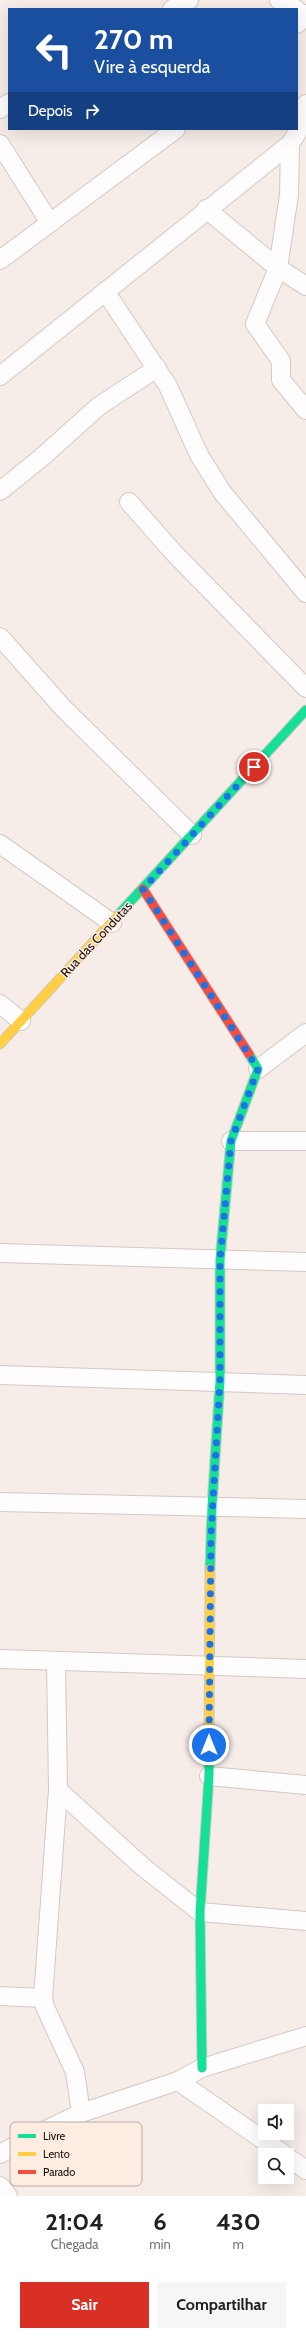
<!DOCTYPE html>
<html lang="pt">
<meta charset="utf-8">
<style>
:root{--surface:#fff;--page:#f6f6f6;--text:#202124;--muted:#757577;--accent:#d93025}
body{margin:0;font-family:Cabin,sans-serif;background:var(--page);color:var(--text);height:100vh;display:flex;flex-direction:column;font-size:15px;white-space:nowrap}
*{box-sizing:border-box;margin:0}
p{font-size:13px;color:var(--muted)}
.icon{flex:none;width:22px;height:22px;fill:none;stroke:currentColor;stroke-width:2;stroke-linecap:round;stroke-linejoin:round}
.map{position:relative;height:2196px;overflow:hidden}
.side{display:flex;flex-direction:column;background:var(--surface);flex:1}
.side>*{flex:none}
.banner{position:absolute;left:8px;top:8px;width:290px;height:122px;border-radius:0px;box-shadow:0 4px 16px #0002;background:#1a4fa0;color:#fff;overflow:hidden}
.buttons{position:absolute;left:258px;top:2104px;display:grid;gap:8px}
.buttons a{display:grid;place-items:center;width:36px;height:36px;border-radius:0px;background:var(--surface);box-shadow:0 4px 16px #0002;font-size:20px}
.pin{position:absolute;display:grid;place-items:center;width:34px;height:34px;color:#fff;margin:-17px;border:2px solid #fff;border-radius:50%;box-shadow:0 1px 4px #0007}
.me{position:absolute;width:44px;margin:-22px;rotate:0deg;stroke-linejoin:round;filter:drop-shadow(0 0 3px #0008)}
.turn{display:flex;align-items:center;gap:14px;height:84px;padding:0 20px;font-size:18px}
.turn .icon{width:52px;height:52px;stroke-width:2.5}
.turn b{display:block;font-size:28px;line-height:34px}
.then{display:flex;align-items:center;height:38px;padding:0 20px;background:#0003;gap:8px;font-size:15px}
.eta{display:flex;justify-content:space-evenly;align-items:center;height:68px;text-align:center}
.eta b{font-size:24px;font-weight:700;line-height:28px}
.button{display:flex;gap:8px;margin-top:auto;padding:8px 20px}
.button a{flex:1;height:46px;border-radius:0px;background:var(--accent);color:#fff;font-size:16px;font-weight:700;line-height:46px;text-align:center}
.button a+a{background:var(--page);color:var(--text)}
.map>svg:first-child{display:block}
.lines{fill:none;stroke-linecap:round;stroke-linejoin:round}
.street-casing{stroke:#d3c9c3;stroke-width:20}
.fast-casing{stroke:#d3c9c3;stroke-width:11}
.slow-casing{stroke:#d3c9c3;stroke-width:11}
.jam-casing{stroke:#d3c9c3;stroke-width:11}
.street{stroke:#fefcfc;stroke-width:18}
.fast{stroke:#16e098;stroke-width:9}
.slow{stroke:#ffcf43;stroke-width:9}
.jam{stroke:#f24e42;stroke-width:9}
.route{stroke:#1a73e8;stroke-width:7;stroke-dasharray:0 12.6}
.labels{text-anchor:middle;stroke-width:3;stroke-linejoin:round;paint-order:stroke}
.street-label{font-size:13px;fill:#19100a;stroke:#fdece2}
.key{fill:#fdece2;stroke:#b9aaa1;stroke-width:1}
.key-label{font-size:11px;fill:#19100a}
</style>
<div class="map">
<svg width="306" height="2196" viewBox="0 0 306 2196">
<rect width="100%" height="100%" fill="#f7ede8"/>
<g class="lines">
<!-- street casing -->
<g class="street-casing">
<g id="street">
<polyline points="279,0 296,9"/>
<polyline points="172,9 189,0"/>
<polyline points="297,24 306,14"/>
<polyline points="0,109 9,103"/>
<polyline points="0,144 50,223"/>
<polyline points="290,144 289,195 278,268 255,324 281,361 281,380 306,410"/>
<polyline points="206,209 278,268 306,286"/>
<polyline points="0,260 176,129"/>
<polyline points="105,291 168,386 199,455 222,492 306,593"/>
<polyline points="0,376 290,144 297,133 306,104"/>
<polyline points="0,491 41,458 99,406 157,368"/>
<polyline points="129,502 173,552 306,688"/>
<polyline points="0,637 64,709 192,835"/>
<polyline points="0,844 112,923"/>
<polyline points="0,1004 21,1021"/>
<polyline points="258,1069 306,1033"/>
<polyline points="231,1141 306,1141"/>
<polyline points="0,1253 306,1262"/>
<polyline points="0,1375 306,1385"/>
<polyline points="0,1502 306,1509"/>
<polyline points="0,1659 306,1669"/>
<polyline points="56,1661 58,1790 43,1998 45,2007 75,2072 81,2113"/>
<polyline points="209,1776 306,1785"/>
<polyline points="58,1790 143,1867 200,1912 306,1921"/>
<polyline points="0,1996 43,1998"/>
<polyline points="178,2081 285,2155"/>
<polyline points="0,2154 33,2136 81,2113 178,2081 202,2068 306,2036"/>
<polyline points="287,2157 306,2170"/>
<polyline points="0,2186 8,2196"/>
</g>
</g>
<!-- fast casing -->
<g class="fast-casing">
<g id="fast">
<polyline points="118,915 306,710"/>
<polyline points="210,1569 212,1506 220,1381 220,1260 231,1141 258,1069 249,1054"/>
<polyline points="202,2068 200,1912 209,1776 209,1735"/>
</g>
</g>
<!-- slow casing -->
<g class="slow-casing">
<g id="slow">
<polyline points="0,1044 118,915"/>
<polyline points="209,1735 210,1569"/>
</g>
</g>
<!-- jam casing -->
<g class="jam-casing">
<polyline id="jam" points="143,889 249,1054"/>
</g>
<!-- street -->
<use href="#street" class="street"/>
<!-- fast -->
<use href="#fast" class="fast"/>
<!-- slow -->
<use href="#slow" class="slow"/>
<!-- jam -->
<use href="#jam" class="jam"/>
</g>
<g class="lines">
<!-- route -->
<polyline class="route" points="209,1745 211,1535 220,1381 220,1260 231,1141 258,1069 143,889 254,767"/>
</g>
<g class="labels">
<!-- street labels -->
<g class="street-label">
<text transform="translate(96 939) rotate(-47)" y="5">Rua das Condutas</text>
</g>
</g>
<!-- legend -->
<rect x="10" y="2122" width="132" height="64" rx="6" class="key"/>
<rect x="18" y="2134" width="18" height="4" fill="#16e098"/>
<rect x="18" y="2152" width="18" height="4" fill="#ffcf43"/>
<rect x="18" y="2170" width="18" height="4" fill="#f24e42"/>
<g class="key-label">
<text x="43" y="2140">Livre</text>
<text x="43" y="2158">Lento</text>
<text x="43" y="2176">Parado</text>
</g>
</svg>
<div class="buttons">
<a><svg class="icon" aria-label="sound" viewBox="0 0 24 24"><path d="M4 9h4l5-4v14l-5-4H4zM17 9q2 3 0 6"/></svg></a>
<a><svg class="icon" aria-label="search" viewBox="0 0 24 24"><circle cx="10" cy="10" r="6"/><path d="M15 15l6 6"/></svg></a>
</div>
<div class="pin" style="left:254px;top:767px;background:#d93025"><svg class="icon" aria-label="arrive" viewBox="0 0 24 24"><path d="M6 21V4h12l-3 4 3 4H6"/></svg></div>
<svg class="me" style="left:209px;top:1745px" viewBox="-20 -20 40 40"><circle r="17" fill="#1a73e8" stroke="#fff" stroke-width="3"/><path d="M0-11L8 9 0 5-8 9z" fill="#fff"/></svg>
<div class="banner">
<div class="turn"><svg class="icon" aria-label="left" viewBox="0 0 24 24"><path d="M17 20v-9H6M10 6l-5 5 5 5"/></svg><div><b>270 m</b>Vire à esquerda</div></div>
<div class="then">Depois<svg class="icon" aria-label="right" viewBox="0 0 24 24"><path d="M7 20v-9h11M14 6l5 5-5 5"/></svg></div>
</div>
</div>
<section class="side">
<div class="eta">
<div><b>21:04</b><p>Chegada</p></div>
<div><b>6</b><p>min</p></div>
<div><b>430</b><p>m</p></div>
</div>
<div class="button"><a>Sair</a><a>Compartilhar</a></div>
</section>
